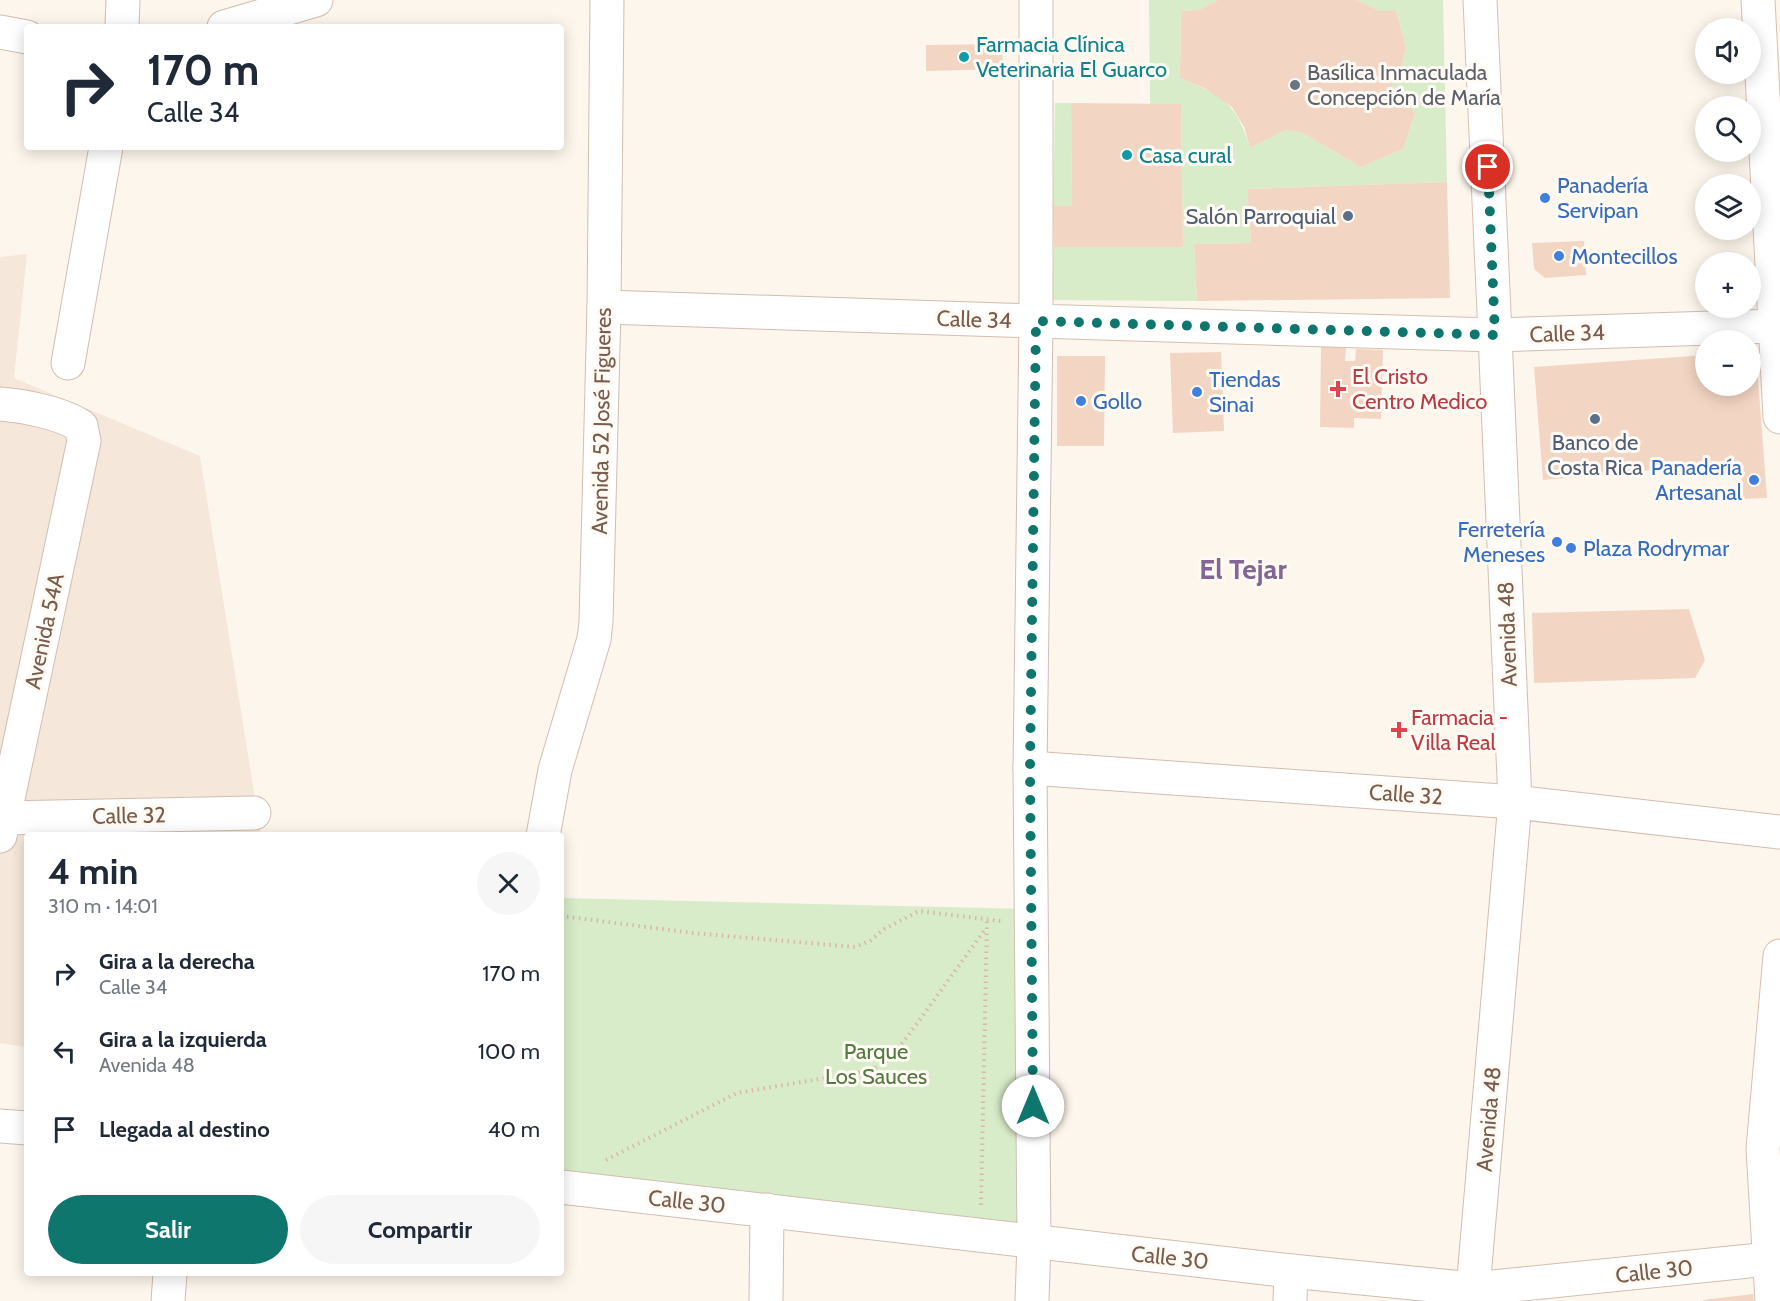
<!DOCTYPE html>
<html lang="es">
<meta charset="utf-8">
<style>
:root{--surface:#fff;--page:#f6f6f7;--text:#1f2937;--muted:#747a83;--accent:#0f766e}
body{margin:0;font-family:Cabin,sans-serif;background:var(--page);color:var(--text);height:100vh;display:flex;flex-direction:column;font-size:22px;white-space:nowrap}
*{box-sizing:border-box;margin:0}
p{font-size:20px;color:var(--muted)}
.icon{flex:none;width:33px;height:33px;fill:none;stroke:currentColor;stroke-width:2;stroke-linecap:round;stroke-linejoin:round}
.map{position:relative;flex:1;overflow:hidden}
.drawer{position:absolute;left:24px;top:832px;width:540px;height:444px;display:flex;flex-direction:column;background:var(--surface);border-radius:6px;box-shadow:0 3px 15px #0003}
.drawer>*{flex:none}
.top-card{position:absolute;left:24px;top:24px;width:540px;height:126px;border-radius:6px;box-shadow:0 3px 15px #0003;background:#fff;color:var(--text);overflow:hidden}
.fabs{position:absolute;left:1695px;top:18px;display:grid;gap:12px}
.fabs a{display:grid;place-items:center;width:66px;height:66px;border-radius:50%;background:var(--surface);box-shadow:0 3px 15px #0003;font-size:30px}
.pin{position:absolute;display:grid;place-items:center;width:51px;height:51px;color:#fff;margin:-26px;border:3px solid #fff;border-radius:50%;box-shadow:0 2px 6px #0007}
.me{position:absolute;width:66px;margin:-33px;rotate:0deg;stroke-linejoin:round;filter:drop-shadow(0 0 4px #0008)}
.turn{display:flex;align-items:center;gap:21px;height:126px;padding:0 24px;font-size:27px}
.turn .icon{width:78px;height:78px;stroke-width:2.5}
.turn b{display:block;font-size:42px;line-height:51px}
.round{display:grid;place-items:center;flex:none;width:63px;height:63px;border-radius:32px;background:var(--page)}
.headline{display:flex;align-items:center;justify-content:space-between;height:102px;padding:0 24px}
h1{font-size:36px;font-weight:700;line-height:45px}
.action{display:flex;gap:12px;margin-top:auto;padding:12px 24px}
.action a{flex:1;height:69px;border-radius:36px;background:var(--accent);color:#fff;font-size:24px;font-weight:700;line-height:69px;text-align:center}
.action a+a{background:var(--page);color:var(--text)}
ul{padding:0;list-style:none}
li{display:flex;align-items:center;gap:18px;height:78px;padding:0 24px}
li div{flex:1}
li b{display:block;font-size:22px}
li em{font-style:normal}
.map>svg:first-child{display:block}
.residential{fill:#f5e8da}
.green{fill:#d8ecc9}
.building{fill:#f3d5c3}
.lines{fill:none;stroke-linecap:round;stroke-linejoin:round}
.street-casing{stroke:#d1beb0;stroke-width:35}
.secondary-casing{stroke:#d6c0b0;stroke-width:35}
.path{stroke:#d9b8a5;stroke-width:4;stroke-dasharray:1.5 4.5;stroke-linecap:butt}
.street{stroke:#fff;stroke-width:33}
.secondary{stroke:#fff;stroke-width:33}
.route{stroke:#0f766e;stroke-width:10;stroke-dasharray:0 18}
.culture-dot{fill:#0f9aa8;stroke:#fffaf3;stroke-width:2}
.worship-dot{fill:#6b7280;stroke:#fffaf3;stroke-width:2}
.shop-dot{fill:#3f7fe0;stroke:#fffaf3;stroke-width:2}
.service-dot{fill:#5c6f8a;stroke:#fffaf3;stroke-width:2}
.health-dot{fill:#e0444e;stroke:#fffaf3;stroke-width:2}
.labels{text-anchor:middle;stroke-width:6;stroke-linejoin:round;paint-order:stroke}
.culture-label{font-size:22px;fill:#0d838f;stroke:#fffaf3;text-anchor:start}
.worship-label{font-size:22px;fill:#5b616d;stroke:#fffaf3;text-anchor:start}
.shop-label{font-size:22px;fill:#366cbe;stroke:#fffaf3;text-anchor:start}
.service-label{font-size:22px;fill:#4e5e75;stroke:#fffaf3;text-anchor:end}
.street-label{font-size:22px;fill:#7a5c4d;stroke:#fffaf3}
.health-label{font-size:22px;fill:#be3a42;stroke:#fffaf3;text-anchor:start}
.park-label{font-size:22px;fill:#537a41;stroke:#fffaf3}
.district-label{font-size:28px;font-weight:bold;fill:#846695;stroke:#fffaf3}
</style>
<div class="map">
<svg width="1780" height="1301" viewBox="0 0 1780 1301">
<rect width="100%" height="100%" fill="#fdf6ec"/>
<!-- residential -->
<polygon class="residential" points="27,254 14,378 200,456 261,835 27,836 27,1047 0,1043 0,257"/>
<!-- green -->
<g class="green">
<path d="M1149 0H1218L1199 10 1181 11 1180 78C1223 96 1236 102 1250 148L1285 130 1301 132 1361 167 1403 149 1415 113 1390 82 1399 81 1406 47 1396 11H1380L1357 0H1443L1447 182 1247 189 1251 243 1194 244 1197 301 1052 300 1054 247H1183L1181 104H1150Z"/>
<polygon points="1055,103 1071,103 1072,206 1053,206"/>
<polygon points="562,898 1032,909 1034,1242 561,1180"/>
</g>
<!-- building -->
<g class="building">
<polygon points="1218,0 1357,0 1380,11 1396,11 1406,47 1399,81 1390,82 1415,113 1403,149 1361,167 1301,132 1285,130 1250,148 1244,127 1232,107 1206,89 1180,78 1181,11 1199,10"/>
<polygon points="1002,44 1003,69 926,71 926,45"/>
<polygon points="1071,103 1181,104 1183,247 1054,247 1053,206 1072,206"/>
<polygon points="1447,182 1450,298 1197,301 1194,244 1251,243 1247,189"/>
<polygon points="1584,241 1586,275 1545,278 1534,269 1532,243"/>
<polygon points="1321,347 1346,347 1345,361 1355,361 1356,349 1383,350 1381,419 1354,418 1354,428 1320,427"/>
<polygon points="1221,352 1224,431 1173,433 1170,353"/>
<polygon points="1750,352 1756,352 1767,498 1742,499 1741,462 1543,480 1534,367 1706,355 1706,386 1750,386"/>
<polygon points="1057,356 1105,356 1104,446 1057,446"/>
<polygon points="1689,609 1705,660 1695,678 1534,683 1532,613"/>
<polygon points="1753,1294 1754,1301 1703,1301 1703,1300"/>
</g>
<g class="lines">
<!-- street casing -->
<g class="street-casing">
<g id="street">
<polyline points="122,27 123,0"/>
<polyline points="224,27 316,0"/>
<polyline points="0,32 27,37"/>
<polyline points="604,307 1036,321 1030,768 1034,1242 1032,1301"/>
<polyline points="68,363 106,147"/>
<path d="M0 404C25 406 61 413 81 426L84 441 0 836"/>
<polyline points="1030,768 1515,802 1780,832"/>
<polyline points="3,818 254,813"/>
<polyline points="543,836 555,770 594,639 596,622 604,307 607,0"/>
<polyline points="0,1126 27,1128"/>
<polyline points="561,1187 1291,1271 1473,1289 1780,1258"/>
<polyline points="168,1301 170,1274"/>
<polyline points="766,1301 767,1210"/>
<polyline points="1290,1301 1291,1271"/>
<polyline points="1480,1301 1473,1289 1515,802 1495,335 1775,326"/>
</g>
</g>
<!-- secondary casing -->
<g class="secondary-casing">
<g id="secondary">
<polyline points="1036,0 1036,321 1495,335 1480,0"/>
<polyline points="1758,0 1780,417"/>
<polyline points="1772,1301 1763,1149 1780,956"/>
</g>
</g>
<!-- path -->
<g class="path">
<polyline points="561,916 693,933 855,947 870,941 884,929 919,911 1001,921"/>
<polyline points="606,1160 737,1093 872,1070 887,1061 908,1036 986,928"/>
<polyline points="981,1205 987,919"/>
</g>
<!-- street -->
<use href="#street" class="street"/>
<!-- secondary -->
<use href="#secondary" class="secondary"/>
</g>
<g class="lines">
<!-- route -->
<polyline class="route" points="1033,1106 1030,768 1036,321 1495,335 1488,167"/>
</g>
<!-- markers -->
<g class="culture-dot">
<circle cx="964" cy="57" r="6"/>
<circle cx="1127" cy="155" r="6"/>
</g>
<circle class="worship-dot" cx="1295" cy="85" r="6"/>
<g class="shop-dot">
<circle cx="1545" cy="198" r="6"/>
<circle cx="1559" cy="256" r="6"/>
<circle cx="1197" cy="392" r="6"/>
<circle cx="1081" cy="401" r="6"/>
<circle cx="1754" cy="480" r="6"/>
<circle cx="1557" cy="542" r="6"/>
<circle cx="1571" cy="548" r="6"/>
</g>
<g class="service-dot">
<circle cx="1348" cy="216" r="6"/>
<circle cx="1595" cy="419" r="6"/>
</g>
<g class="health-dot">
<path d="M1335 380h6v6h6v6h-6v6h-6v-6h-6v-6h6z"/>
<path d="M1396 721h6v6h6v6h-6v6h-6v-6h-6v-6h6z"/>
</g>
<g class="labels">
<!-- culture labels -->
<g class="culture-label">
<text x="976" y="52">Farmacia Clínica<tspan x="976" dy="25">Veterinaria El Guarco</tspan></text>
<text x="1139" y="163">Casa cural</text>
</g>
<!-- worship labels -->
<g class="worship-label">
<text x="1307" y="80">Basílica Inmaculada<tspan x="1307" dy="25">Concepción de María</tspan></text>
</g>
<!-- shop labels -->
<g class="shop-label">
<text x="1557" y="193">Panadería<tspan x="1557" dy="25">Servipan</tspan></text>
<text x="1571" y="264">Montecillos</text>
<text x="1209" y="387">Tiendas<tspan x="1209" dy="25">Sinai</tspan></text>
<text x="1093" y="409">Gollo</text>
<text x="1742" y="475" text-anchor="end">Panadería<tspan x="1742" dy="25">Artesanal</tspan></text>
<text x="1545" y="537" text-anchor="end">Ferretería<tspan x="1545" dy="25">Meneses</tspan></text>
<text x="1583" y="556">Plaza Rodrymar</text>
</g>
<!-- service labels -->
<g class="service-label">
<text x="1336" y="224">Salón Parroquial</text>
<text x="1595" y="450" text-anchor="middle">Banco de<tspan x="1595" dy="25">Costa Rica</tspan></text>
</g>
<!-- street labels -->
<g class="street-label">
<text transform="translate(974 319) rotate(2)" y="8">Calle 34</text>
<text transform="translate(1567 333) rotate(-2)" y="8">Calle 34</text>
<text transform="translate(601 421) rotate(-89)" y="8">Avenida 52 José Figueres</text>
<text transform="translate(44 631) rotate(-78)" y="8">Avenida 54A</text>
<text transform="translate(1507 634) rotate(-92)" y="8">Avenida 48</text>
<text transform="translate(1406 794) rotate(4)" y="8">Calle 32</text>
<text transform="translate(129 815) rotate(-1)" y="8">Calle 32</text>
<text transform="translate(1488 1119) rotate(-85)" y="8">Avenida 48</text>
<text transform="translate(687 1201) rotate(6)" y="8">Calle 30</text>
<text transform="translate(1170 1257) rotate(6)" y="8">Calle 30</text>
<text transform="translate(1654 1271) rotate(-6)" y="8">Calle 30</text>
</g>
<!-- health labels -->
<g class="health-label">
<text x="1352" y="384">El Cristo<tspan x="1352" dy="25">Centro Medico</tspan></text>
<text x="1411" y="725">Farmacia -<tspan x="1411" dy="25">Villa Real</tspan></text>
</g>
<!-- park labels -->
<g class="park-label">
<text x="876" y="1059">Parque<tspan x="876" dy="25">Los Sauces</tspan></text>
</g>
<!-- district labels -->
<g class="district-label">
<text x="1243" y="579">El Tejar</text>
</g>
</g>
</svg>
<div class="fabs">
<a><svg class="icon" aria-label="sound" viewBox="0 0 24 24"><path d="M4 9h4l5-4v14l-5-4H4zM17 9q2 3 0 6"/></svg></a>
<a><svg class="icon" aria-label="search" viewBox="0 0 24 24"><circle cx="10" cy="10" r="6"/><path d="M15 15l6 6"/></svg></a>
<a><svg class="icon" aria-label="layers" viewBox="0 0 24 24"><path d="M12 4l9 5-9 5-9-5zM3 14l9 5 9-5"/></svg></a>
<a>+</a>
<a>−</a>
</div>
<div class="pin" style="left:1488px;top:167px;background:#d93025"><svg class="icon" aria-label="arrive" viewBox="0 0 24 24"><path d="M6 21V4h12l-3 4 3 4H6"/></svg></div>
<svg class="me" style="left:1033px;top:1106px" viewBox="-20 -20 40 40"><circle r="19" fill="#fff"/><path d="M0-13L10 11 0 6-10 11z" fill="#0f766e"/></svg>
<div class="top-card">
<div class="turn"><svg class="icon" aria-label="right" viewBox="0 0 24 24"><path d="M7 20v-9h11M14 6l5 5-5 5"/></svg><div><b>170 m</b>Calle 34</div></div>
</div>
<section class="drawer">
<div class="headline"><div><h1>4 min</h1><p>310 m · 14:01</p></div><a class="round"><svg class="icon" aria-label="close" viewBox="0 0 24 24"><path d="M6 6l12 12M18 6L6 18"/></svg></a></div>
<ul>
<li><svg class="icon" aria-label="right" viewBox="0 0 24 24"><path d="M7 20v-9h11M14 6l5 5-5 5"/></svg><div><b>Gira a la derecha</b><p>Calle 34</p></div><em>170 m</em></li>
<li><svg class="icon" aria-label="left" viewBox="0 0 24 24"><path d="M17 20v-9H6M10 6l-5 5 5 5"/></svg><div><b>Gira a la izquierda</b><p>Avenida 48</p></div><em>100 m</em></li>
<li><svg class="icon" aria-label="arrive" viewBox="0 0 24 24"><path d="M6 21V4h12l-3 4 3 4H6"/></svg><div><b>Llegada al destino</b></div><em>40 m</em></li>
</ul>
<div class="action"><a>Salir</a><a>Compartir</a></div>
</section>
</div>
